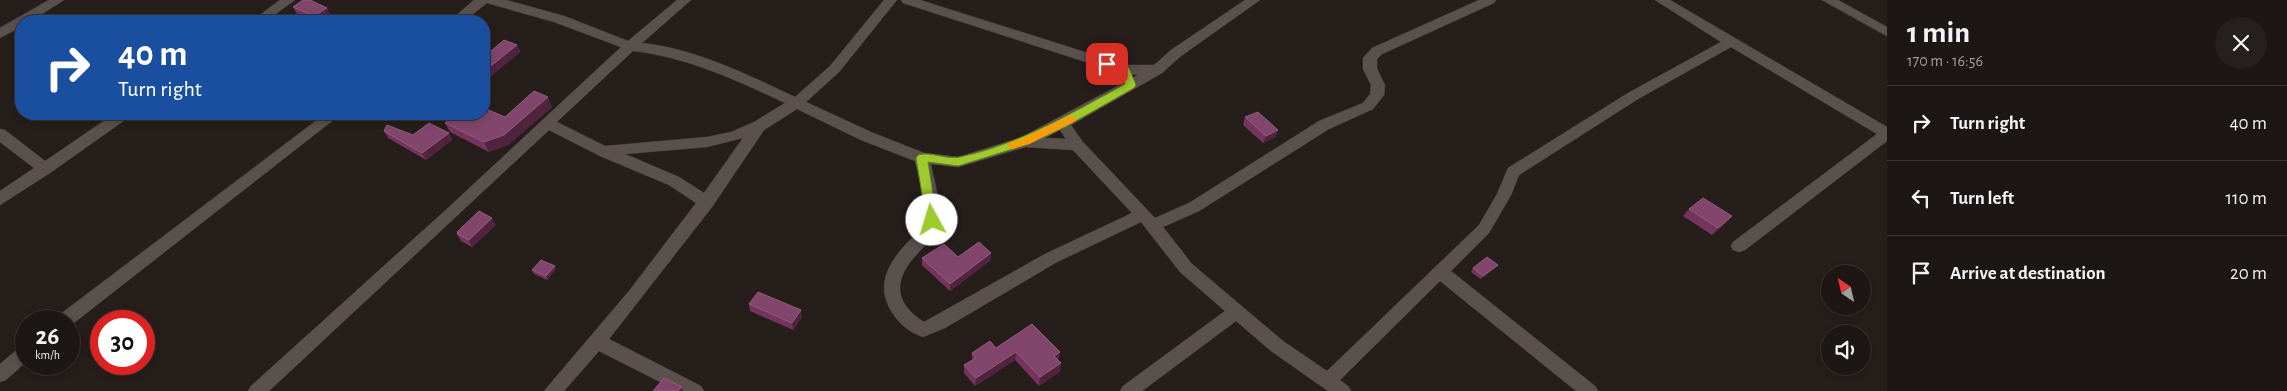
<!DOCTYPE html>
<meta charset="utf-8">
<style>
:root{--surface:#1c1614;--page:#251f1d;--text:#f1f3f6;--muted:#a09fa0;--line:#3a3534}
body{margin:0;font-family:"Alegreya Sans",sans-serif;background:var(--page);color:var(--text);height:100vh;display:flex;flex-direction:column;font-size:19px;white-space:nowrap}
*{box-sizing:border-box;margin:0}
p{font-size:16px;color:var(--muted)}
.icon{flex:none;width:28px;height:28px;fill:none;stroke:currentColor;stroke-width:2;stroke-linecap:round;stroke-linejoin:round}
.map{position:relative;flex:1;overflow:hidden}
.sheet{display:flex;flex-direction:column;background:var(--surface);width:400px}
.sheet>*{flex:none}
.top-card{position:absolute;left:15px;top:15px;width:475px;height:105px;border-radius:20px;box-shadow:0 2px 8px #0003,0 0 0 1px var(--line);background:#1a4fa0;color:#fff;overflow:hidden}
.needle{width:32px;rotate:326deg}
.tools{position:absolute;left:1821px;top:265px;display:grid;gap:10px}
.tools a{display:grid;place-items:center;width:50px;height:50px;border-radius:50%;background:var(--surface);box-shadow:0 2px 8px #0003,0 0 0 1px var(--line);font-size:25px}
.speed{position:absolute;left:15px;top:310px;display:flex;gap:10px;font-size:25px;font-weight:700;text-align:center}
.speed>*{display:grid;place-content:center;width:65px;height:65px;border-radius:50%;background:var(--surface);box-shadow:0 2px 8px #0003,0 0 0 1px var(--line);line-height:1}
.speed small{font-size:12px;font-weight:400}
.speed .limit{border:8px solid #d22;background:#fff;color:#111}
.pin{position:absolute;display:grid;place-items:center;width:42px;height:42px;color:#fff;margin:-21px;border-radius:10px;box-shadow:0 2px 8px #0006}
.me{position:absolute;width:55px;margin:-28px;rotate:354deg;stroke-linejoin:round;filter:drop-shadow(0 0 4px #0008)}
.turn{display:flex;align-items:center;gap:18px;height:105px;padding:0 20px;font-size:22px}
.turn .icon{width:65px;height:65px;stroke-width:2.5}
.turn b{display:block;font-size:35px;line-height:42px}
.round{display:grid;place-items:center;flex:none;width:52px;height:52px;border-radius:26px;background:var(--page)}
.summary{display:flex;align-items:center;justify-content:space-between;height:85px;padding:0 20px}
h1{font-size:30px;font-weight:700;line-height:38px}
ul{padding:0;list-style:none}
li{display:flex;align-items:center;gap:15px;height:75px;padding:0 20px;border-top:1px solid var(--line)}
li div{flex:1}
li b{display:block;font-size:19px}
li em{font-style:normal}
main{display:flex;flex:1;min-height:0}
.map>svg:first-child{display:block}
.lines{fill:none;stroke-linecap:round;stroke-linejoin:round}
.street-casing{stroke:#423b39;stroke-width:1}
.street{fill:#5a514d;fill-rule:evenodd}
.wall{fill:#76335e}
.shaded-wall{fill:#51233e}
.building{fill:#82456c;stroke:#915d7d}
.route{fill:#9eca2e;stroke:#67831e}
.slow{fill:#f59e0b}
</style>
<main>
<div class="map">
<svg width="1887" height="391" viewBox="0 0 1887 391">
<rect width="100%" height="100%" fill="#261e1b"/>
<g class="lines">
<!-- street casing -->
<g class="street-casing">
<g id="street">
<polygon points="49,0 64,0 31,21 21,21 21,27 0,38 0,28"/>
<polygon points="280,0 295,0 266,21 252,21"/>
<path d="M474 0H506L564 16 628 41 677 0H691L642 43C696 49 746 74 795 97L830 66 884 0H897L839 72 806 102 871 132 924 153 958 157 1020 138 1138 75 1120 73 903 3 901 0H920L1126 65H1154L1171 50 1245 0H1260L1181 56 1162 73 1071 125 1082 141 1155 218 1189 203 1319 121 1363 103 1370 94 1371 85 1363 69V58L1372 48 1479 0H1496L1494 3 1382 54 1377 59V69L1385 85 1384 95 1373 109 1329 129 1199 211 1163 227 1192 264 1283 341 1327 371 1479 225 1497 194 1508 168 1628 93 1721 42 1655 0H1670L1887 127V141L1745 250 1739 252 1733 250 1731 246 1733 242 1877 134 1731 47 1638 99 1519 175 1511 195 1489 233 1451 271 1595 386 1598 391H1576L1440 281 1340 380 1348 386 1351 391H1328L1271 351 1236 321 1142 391H1120L1123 386 1225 311 1180 272 1141 222 1057 262 945 328 923 337C908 332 896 321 889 307 876 282 891 259 910 240 913 237 919 234 921 230 930 213 919 179 915 161L861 140 797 109 764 130 712 207 609 339 701 386 704 391H678L599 351 564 391H544L629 291 696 203 669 185 600 156 549 130 269 391H248L251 386 449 207 621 47 554 22 487 3 464 21H450ZM633 51C687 57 736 80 785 103L754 122 731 132 707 137 605 146 557 122ZM1060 130 1066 139 1045 138ZM743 138 704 193 679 177 625 154 707 147ZM1026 147 1073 150 1132 213 1045 254 924 322C892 302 894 278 918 253 925 245 934 239 937 229 943 208 935 185 931 164L958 167Z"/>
<polygon points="1822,0 1838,0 1887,27 1887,36"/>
<polygon points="114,114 131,114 129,117 50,173 0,205 0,191 34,168 0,142 0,129 5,130 45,161"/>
<polygon points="325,114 341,114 70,326 69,321 56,321 58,316"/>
<polygon points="26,345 26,362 6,380 0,382 0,364 20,347"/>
</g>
</g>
<!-- street -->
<use href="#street" class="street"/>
</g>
<!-- wall -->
<g class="wall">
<polygon points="293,7 331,15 322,21 313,21 297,14"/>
<polygon points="517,45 520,52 491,76 484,73 484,57"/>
<polygon points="552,107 508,145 489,152 450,132 445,123 505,117"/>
<polygon points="1245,117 1276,137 1263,143 1243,125"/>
<polygon points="384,131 413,135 449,133 452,140 426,160 388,138"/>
<polygon points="1689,209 1726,223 1712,235 1683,216"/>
<polygon points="496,225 472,247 461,241 457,234 457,232"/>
<polygon points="958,257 991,260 950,291 922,265 922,258"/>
<polygon points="1498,265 1495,268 1481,279 1471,272 1473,268"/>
<polygon points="556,269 547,280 534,274 532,270"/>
<polygon points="749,304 802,317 793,330 750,311"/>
<polygon points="996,348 1060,352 1058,360 1061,363 1060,371 1039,386 1015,360 975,386 964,373 964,365 972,360 972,353"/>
</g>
<!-- shaded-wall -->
<g class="shaded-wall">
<polygon points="327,8 331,15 322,21 317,21 314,16"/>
<polygon points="517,45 520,52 491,76 487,69"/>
<polygon points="548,97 552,107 508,145 489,152 484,142"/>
<polygon points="1278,130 1276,137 1263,143 1266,136"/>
<polygon points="449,133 452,140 426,160 422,153"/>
<polygon points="1732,216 1726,223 1712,235 1718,228"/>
<polygon points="492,218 496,225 472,247 469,240"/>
<polygon points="991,253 991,260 950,291 950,284"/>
<polygon points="1498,265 1495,268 1481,279 1483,276"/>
<polygon points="555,266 556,269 547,280 546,276"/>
<polygon points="801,310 802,317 793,330 792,323"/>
<polygon points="1016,352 1015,360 975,386 976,378"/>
<polygon points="1060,352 1058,360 1054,356"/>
<polygon points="1061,363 1060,371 1039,386 1040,377"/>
<polygon points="682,387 683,391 678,391"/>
</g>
<!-- building -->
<g class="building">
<polygon points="303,0 310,0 327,8 314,16 293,7"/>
<polygon points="504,40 517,45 487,69 484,67 484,57"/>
<polygon points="534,91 548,97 504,135 484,142 445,123 456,114 484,114 484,108 505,117"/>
<polygon points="1258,112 1278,130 1266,136 1245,117"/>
<polygon points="429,123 449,133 422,153 384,131 387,125 413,135"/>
<polygon points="1703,198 1732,216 1718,228 1689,209"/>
<polygon points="479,211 492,218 469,240 457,234 458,232 457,232"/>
<polygon points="979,242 991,253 950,284 922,258 944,244 958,257"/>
<polygon points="1487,257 1498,265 1483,276 1473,268"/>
<polygon points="541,260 555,266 546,276 532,270"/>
<polygon points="758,292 801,310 792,323 749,304"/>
<polygon points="1032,324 1060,352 1054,356 1061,363 1040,377 1016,352 976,378 964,365 976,358 972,353 990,341 996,348"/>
<polygon points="664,378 682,387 678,391 653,391"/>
</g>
<!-- route -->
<path class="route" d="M1107 61 1129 68 1136 85 1134 88 1067 126 1029 144 958 166 928 162 937 220 932 225 927 224 916 158 918 155C931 151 946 160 960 157 1020 144 1072 113 1125 84L1121 72 1104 67 1102 64Z"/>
<!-- slow -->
<polygon class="slow" points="1071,115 1076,118 1075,121 1029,144 1012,149 1007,146 1008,143 1021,139"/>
</svg>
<div class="tools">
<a><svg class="needle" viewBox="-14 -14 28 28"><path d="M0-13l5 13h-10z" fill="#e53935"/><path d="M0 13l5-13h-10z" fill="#a09fa0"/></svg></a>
<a><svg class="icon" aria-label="sound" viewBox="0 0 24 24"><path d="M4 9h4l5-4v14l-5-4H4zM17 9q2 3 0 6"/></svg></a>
</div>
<div class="speed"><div>26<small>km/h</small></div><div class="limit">30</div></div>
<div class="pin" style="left:1107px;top:64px;background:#d93025"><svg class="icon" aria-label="arrive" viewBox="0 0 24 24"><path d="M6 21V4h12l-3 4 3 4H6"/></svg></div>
<svg class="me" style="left:932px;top:220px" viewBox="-20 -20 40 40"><circle r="19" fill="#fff"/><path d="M0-13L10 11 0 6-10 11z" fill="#9eca2e"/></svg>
<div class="top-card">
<div class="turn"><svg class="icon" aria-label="right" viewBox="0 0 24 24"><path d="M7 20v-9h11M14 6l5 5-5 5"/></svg><div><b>40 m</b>Turn right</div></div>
</div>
</div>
<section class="sheet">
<div class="summary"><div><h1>1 min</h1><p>170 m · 16:56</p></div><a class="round"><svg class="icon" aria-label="close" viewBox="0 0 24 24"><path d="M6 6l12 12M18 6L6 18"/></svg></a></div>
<ul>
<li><svg class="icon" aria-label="right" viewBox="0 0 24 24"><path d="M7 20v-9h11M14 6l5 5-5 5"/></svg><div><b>Turn right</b></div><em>40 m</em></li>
<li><svg class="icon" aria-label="left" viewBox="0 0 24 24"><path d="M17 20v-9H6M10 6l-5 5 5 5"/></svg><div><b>Turn left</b></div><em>110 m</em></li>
<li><svg class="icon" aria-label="arrive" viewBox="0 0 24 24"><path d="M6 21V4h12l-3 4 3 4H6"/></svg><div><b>Arrive at destination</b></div><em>20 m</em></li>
</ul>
</section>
</main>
